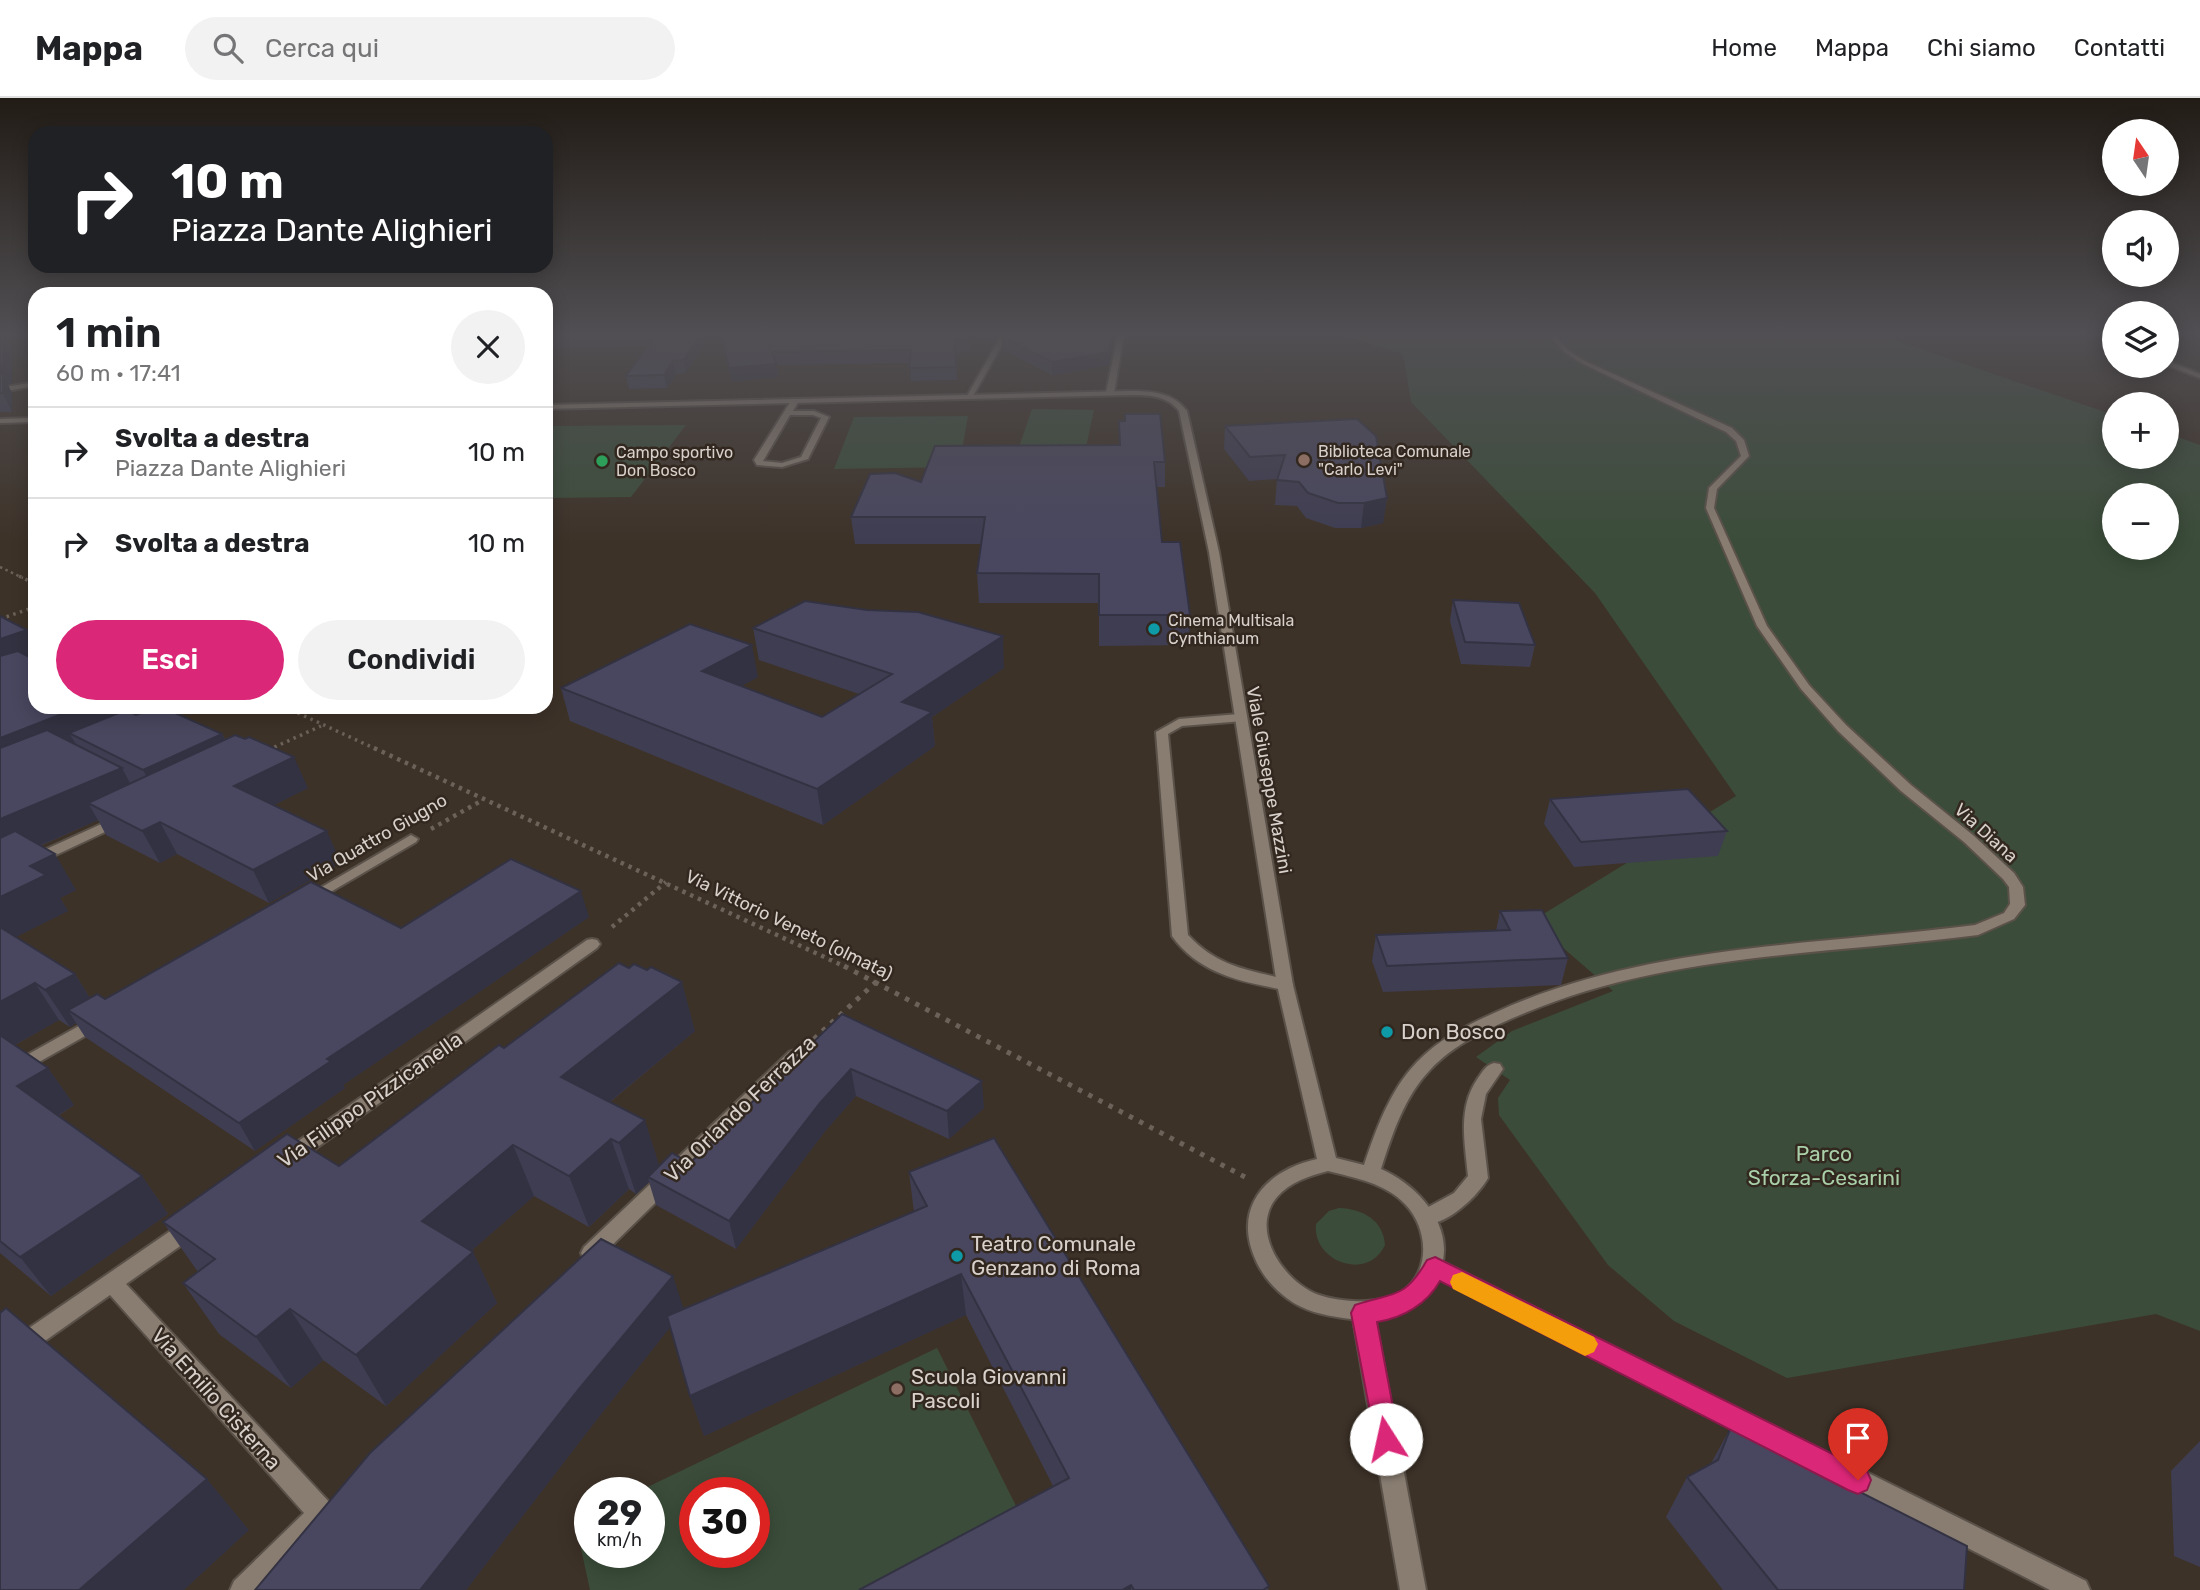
<!DOCTYPE html>
<html lang="it">
<meta charset="utf-8">
<style>
:root{--surface:#fff;--page:#f2f2f2;--text:#202124;--muted:#757577;--line:#e0e0e0;--accent:#db2777}
body{margin:0;font-family:Rubik,sans-serif;background:var(--page);color:var(--text);height:100vh;display:flex;flex-direction:column;font-size:26px;white-space:nowrap}
*{box-sizing:border-box;margin:0}
p{font-size:23px;color:var(--muted)}
.icon{flex:none;width:38px;height:38px;fill:none;stroke:currentColor;stroke-width:2;stroke-linecap:round;stroke-linejoin:round}
.map{position:relative;flex:1;overflow:hidden}
.sheet{position:absolute;left:28px;top:189px;width:525px;height:427px;display:flex;flex-direction:column;background:var(--surface);border-radius:21px;box-shadow:0 4px 18px #0003}
.sheet>*{flex:none}
.hud{position:absolute;left:28px;top:28px;width:525px;height:147px;border-radius:21px;box-shadow:0 4px 18px #0003;background:#202124;color:#fff;overflow:hidden}
.needle{width:46px;rotate:347deg}
.tools{position:absolute;left:2102px;top:21px;display:grid;gap:14px}
.tools a{display:grid;place-items:center;width:77px;height:77px;border-radius:50%;background:var(--surface);box-shadow:0 4px 18px #0003;font-size:35px}
.speed{position:absolute;left:574px;top:1379px;display:flex;gap:14px;font-size:35px;font-weight:700;text-align:center}
.speed>*{display:grid;place-content:center;width:91px;height:91px;border-radius:50%;background:var(--surface);box-shadow:0 4px 18px #0003;line-height:1}
.speed small{font-size:18px;font-weight:400}
.speed .limit{border:10px solid #d22;background:#fff;color:#111}
.pin{position:absolute;display:grid;place-items:center;width:60px;height:60px;color:#fff;margin:-72px -30px;border-radius:50% 50% 50% 0;rotate:-45deg;box-shadow:0 0 7px #0007}
.pin .icon{rotate:45deg}
.me{position:absolute;width:77px;margin:-38px;rotate:350deg;stroke-linejoin:round;filter:drop-shadow(0 0 5px #0008)}
.turn{display:flex;align-items:center;gap:24px;height:147px;padding:0 28px;font-size:32px}
.turn .icon{width:91px;height:91px;stroke-width:2.5}
.turn b{display:block;font-size:49px;line-height:60px}
.round{display:grid;place-items:center;flex:none;width:74px;height:74px;border-radius:37px;background:var(--page)}
.overview{display:flex;align-items:center;justify-content:space-between;height:119px;padding:0 28px}
h1{font-size:42px;font-weight:600;line-height:52px}
.cta{display:flex;gap:14px;margin-top:auto;padding:14px 28px}
.cta a{flex:1;height:80px;border-radius:42px;background:var(--accent);color:#fff;font-size:28px;font-weight:600;line-height:80px;text-align:center}
.cta a+a{background:var(--page);color:var(--text)}
ul{padding:0;list-style:none}
li{display:flex;align-items:center;gap:21px;height:91px;padding:0 28px;border-top:2px solid var(--line)}
li div{flex:1}
li b{display:block;font-size:26px}
li em{font-style:normal}
header{display:flex;align-items:center;gap:42px;box-sizing:border-box;height:98px;padding:0 35px;background:var(--surface);border-bottom:2px solid var(--line)}
header strong{font-size:33px}
nav{display:flex;gap:38px;margin-inline-start:auto;font-size:24px}
.search{width:490px;height:63px;background:var(--page);display:flex;align-items:center;gap:18px;box-sizing:border-box;padding:0 24px;border-radius:38px;color:var(--muted);font-size:26px}
.map>svg:first-child{display:block}
.green{fill:#3b4d3a;fill-rule:evenodd}
.lines{fill:none;stroke-linecap:round;stroke-linejoin:round}
.service-casing{stroke:#5a5149;stroke-width:4}
.minor-casing{stroke:#5a5149;stroke-width:4}
.tertiary-casing{stroke:#5a5149;stroke-width:4}
.path-far3{stroke:#6c6259;stroke-width:2.5;stroke-dasharray:2.5 3.5;stroke-linecap:butt}
.path-far2{stroke:#6c6259;stroke-width:3.5;stroke-dasharray:2.5 4.5;stroke-linecap:butt}
.path-far1{stroke:#6c6259;stroke-width:4.5;stroke-dasharray:3.5 5;stroke-linecap:butt}
.path{stroke:#6c6259;stroke-width:5;stroke-dasharray:4.5 7;stroke-linecap:butt}
.service{fill:#897d71;fill-rule:evenodd}
.minor{fill:#897d71;fill-rule:evenodd}
.tertiary{fill:#897d71;fill-rule:evenodd}
.wall{fill:#3f3d52}
.shaded-wall{fill:#333242}
.building{fill:#49475f;stroke:#333242;stroke-width:2}
.route{fill:#db2777;stroke:#8e194d;stroke-width:2}
.slow{fill:#f59e0b}
.education-dot{fill:#8d6e63;stroke:#33281f;stroke-width:2.5}
.leisure-dot{fill:#2e9e5b;stroke:#33281f;stroke-width:2.5}
.culture-dot{fill:#0f9aa8;stroke:#33281f;stroke-width:2.5}
.labels{text-anchor:middle;stroke-width:5;stroke-linejoin:round;paint-order:stroke}
.far-poi-label{font-size:16px;fill:#d8d1cb;stroke:#33281f;text-anchor:start}
.street-label{font-size:18px;fill:#d8d1cb;stroke:#33281f}
.near-poi-label{font-size:21px;fill:#d8d1cb;stroke:#33281f;text-anchor:start}
.near-street-label{font-size:21px;fill:#d8d1cb;stroke:#33281f}
.near-park-label{font-size:21px;fill:#a9d0a8;stroke:#33281f}
</style>
<header>
<strong>Mappa</strong>
<div class="search"><svg class="icon" aria-label="search" viewBox="0 0 24 24"><circle cx="10" cy="10" r="6"/><path d="M15 15l6 6"/></svg>Cerca qui</div>
<nav><a>Home</a><a>Mappa</a><a>Chi siamo</a><a>Contatti</a></nav>
</header>
<div class="map">
<svg width="2200" height="1492" viewBox="0 0 2200 1492">
<rect width="100%" height="100%" fill="#3d3228"/>
<!-- green -->
<g class="green">
<path d="M1340 236H1888L1897 243 2114 317V359H2166L2167 335 2200 347V1233L2156 1216 1787 1280 1674 1223 1608 1167 1499 1017 1498 1000 1510 982 1476 959 1512 933 1613 893 1532 823 1736 698 1595 495 1411 304 1403 256ZM2114 397H2166V450H2114Z"/>
<polygon points="1032,311 1094,312 1085,354 1018,352"/>
<polygon points="968,318 959,369 834,371 854,319"/>
<polygon points="686,327 631,399 546,400 546,328"/>
<path d="M1339 1110C1363 1111 1383 1122 1385 1147 1368 1184 1312 1164 1316 1126L1329 1113Z"/>
<path d="M937 1250 1017 1410 864 1492H590L575 1423 590 1416V1454H649V1395H635ZM695 1395H754V1454H695Z"/>
</g>
<g class="lines">
<!-- service casing -->
<g class="service-casing">
<g id="service">
<polygon points="2102,236 2114,237 2114,241 2103,237"/>
<polygon points="2166,262 2200,276 2200,280 2166,267"/>
<path d="M792 301 799 303 793 313H814L829 319 808 361 782 369 757 367 754 362ZM790 317H813L821 320 801 359 782 365 763 363Z"/>
<path d="M1239 616 1243 617 1245 620 1243 623 1182 628 1168 636 1188 837C1220 871 1249 871 1291 883L1293 887 1291 891 1285 892C1242 884 1199 876 1172 838L1156 634 1179 621Z"/>
<path d="M1494 965 1500 966 1503 971 1486 996 1481 1021 1488 1080C1478 1098 1443 1132 1421 1125L1418 1119 1421 1113 1454 1095 1468 1078C1465 1044 1457 1010 1478 980 1483 973 1486 967 1494 965Z"/>
</g>
</g>
<!-- minor casing -->
<g class="minor-casing">
<g id="minor">
<polygon points="1002,236 1008,236 973,298 966,300"/>
<polygon points="1118,236 1124,236 1114,295 1110,297 1106,295"/>
<polygon points="35,284 35,288 0,294 0,290"/>
<polygon points="119,718 126,722 124,725 41,764 31,764 29,761 31,758"/>
<polygon points="411,737 418,741 416,744 315,803 305,803 303,800"/>
<polygon points="592,841 597,842 600,846 597,850 298,1063 291,1065 284,1063 282,1058 284,1053 587,842"/>
<polygon points="95,919 101,921 103,925 101,929 0,986 0,972"/>
<polygon points="795,952 801,954 804,958 801,962 598,1161 591,1164 584,1161 581,1155 584,1149 789,954"/>
<polygon points="189,1123 196,1125 199,1131 196,1137 126,1186 331,1406 334,1415 331,1424 261,1492 230,1492 234,1483 304,1415 110,1197 8,1269 0,1272 0,1250 182,1125"/>
<polygon points="1435,1160 2086,1483 2090,1492 2050,1492 1428,1175 1425,1169 1428,1163"/>
<polygon points="1363,1206 1370,1208 1374,1215 1426,1492 1400,1492 1352,1215 1356,1208"/>
</g>
</g>
<!-- tertiary casing -->
<g class="tertiary-casing">
<g id="tertiary">
<path d="M1547 236H1553L1568 252 1585 263 1732 330 1744 342 1749 358 1717 391 1714 410 1767 528 1809 587 1846 627 1911 687 1974 738 2014 775 2023 789 2025 807 2014 821 1978 837C1823 857 1665 855 1520 917 1487 931 1454 946 1430 972 1404 999 1392 1037 1381 1071 1418 1087 1455 1128 1441 1170 1438 1179 1436 1188 1430 1194 1404 1220 1378 1225 1343 1220 1323 1217 1304 1213 1288 1201 1275 1192 1264 1179 1257 1165 1231 1111 1264 1073 1317 1061L1277 887 1209 454 1179 313C1167 297 1147 297 1129 297L546 311V307L1129 293C1151 293 1173 294 1187 313L1219 454 1293 887 1336 1060 1364 1067C1376 1031 1390 992 1417 964 1443 937 1478 922 1512 907 1659 846 1819 847 1975 827L2004 815 2010 806 2009 789 2003 781 1964 744 1901 693 1838 633 1801 591 1757 528 1706 410 1709 390 1741 358 1736 343 1726 334 1581 265 1564 254ZM1328 1073C1355 1080 1385 1085 1405 1106 1433 1135 1430 1189 1387 1200 1366 1205 1340 1204 1319 1197 1285 1185 1248 1133 1277 1099 1290 1084 1309 1078 1328 1073Z"/>
<polygon points="35,320 35,324 0,325 0,321"/>
</g>
</g>
<!-- path-far3 -->
<polyline class="path-far3" points="0,469 23,480"/>
<!-- path-far2 -->
<g class="path-far2">
<polyline points="19,478 35,486"/>
<polyline points="0,521 35,509"/>
<polyline points="285,609 378,652"/>
<polyline points="268,652 321,628"/>
</g>
<!-- path-far1 -->
<g class="path-far1">
<polyline points="374,650 848,870"/>
<polyline points="268,652 272,650"/>
<polyline points="431,731 481,703"/>
<polyline points="612,829 666,784"/>
</g>
<!-- path -->
<g class="path">
<polyline points="844,868 1245,1079"/>
<polyline points="814,941 877,883"/>
</g>
<!-- service -->
<use href="#service" class="service"/>
<!-- minor -->
<use href="#minor" class="minor"/>
<!-- tertiary -->
<use href="#tertiary" class="tertiary"/>
</g>
<!-- wall -->
<g class="wall">
<polygon points="0,236 12,251 12,285 8,287 12,295 12,314 0,314"/>
<polygon points="546,236 710,236 686,275 676,276 667,290 629,291 626,278 648,248 546,250"/>
<polygon points="719,236 969,236 969,254 956,255 957,282 911,283 910,265 776,267 778,279 732,283"/>
<polygon points="971,236 999,236 993,247"/>
<polygon points="1112,238 1112,251 1109,267 1052,277 1002,251 1002,239"/>
<polygon points="1119,323 1165,364 1165,389 1156,389 1162,444 1190,517 1189,547 1099,548 1099,505 979,505 977,475 981,446 855,446 851,419 921,384 1119,347"/>
<polygon points="1225,328 1387,400 1383,425 1361,430 1335,430 1306,420 1297,408 1275,407 1277,381 1249,383 1224,351"/>
<polygon points="1453,502 1535,547 1530,569 1461,566 1450,523"/>
<polygon points="867,512 1004,570 932,619 935,648 823,727 570,623 561,590 758,579 741,588 822,619 859,596 759,562 753,530"/>
<polygon points="0,518 27,532 35,546 35,562 117,615 136,617 222,636 225,641 308,690 274,707 341,765 269,805 177,756 160,765 106,737 98,722 40,748 76,792 60,800 68,813 15,839 75,876 90,900 105,901 401,830 589,819 343,987 345,990 255,1053 85,939 76,925 70,929 59,922 15,947 48,970 74,1007 58,1018 142,1078 168,1116 51,1198 0,1155"/>
<polygon points="1550,701 1727,733 1718,758 1574,769 1544,726"/>
<polygon points="1500,813 1568,860 1561,887 1383,894 1372,863 1376,837 1496,833"/>
<polygon points="842,916 984,1010 949,1041 856,998 826,1032 736,1151 656,1107 649,1084 636,1096 629,1091 589,1129 534,1098 471,1153 473,1154 497,1205 386,1308 323,1262 291,1290 219,1236 183,1185 198,1174 163,1124 339,1068 504,950 695,933 610,1004 659,1068 690,1065"/>
<polygon points="909,1074 1269,1492 859,1492 1053,1388 966,1217 704,1338 690,1298 670,1229 594,1325 466,1492 255,1492 684,1210 914,1114"/>
<polygon points="1731,1329 1964,1492 1723,1492 1666,1419 1687,1379 1710,1367"/>
<polygon points="2200,1343 2200,1469 2174,1458 2171,1373"/>
</g>
<!-- shaded-wall -->
<g class="shaded-wall">
<polygon points="4,236 12,251 12,285 8,287 12,295 12,314 0,289 0,268"/>
<polygon points="701,236 710,236 686,275 684,262"/>
<polygon points="992,236 999,236 993,247"/>
<polygon points="1112,238 1112,251 1109,267 1052,277 1052,264"/>
<polygon points="673,263 676,276 667,290 664,277"/>
<polygon points="776,266 778,279 732,283 729,270"/>
<polygon points="1387,400 1383,425 1361,430 1364,405"/>
<polygon points="27,532 35,546 35,562 0,579 0,541"/>
<polygon points="1003,538 1004,570 932,619 935,648 823,727 817,691 902,604"/>
<polygon points="752,547 758,579 709,606 702,573"/>
<polygon points="80,609 114,609 123,627 69,635 76,646 0,677 0,640"/>
<polygon points="222,636 234,660 156,696 143,672"/>
<polygon points="294,659 308,690 250,719 234,688"/>
<polygon points="122,670 140,704 88,705 98,722 20,756 0,769 0,721"/>
<polygon points="160,724 177,756 160,765 142,733"/>
<polygon points="327,733 341,765 269,805 253,772"/>
<polygon points="55,756 76,792 60,800 68,813 0,847 0,799 30,768"/>
<polygon points="581,793 589,819 343,987 345,990 255,1053 239,1025 327,961"/>
<polygon points="75,876 98,913 68,912 76,925 70,929 45,892"/>
<polygon points="682,884 695,933 579,1029 561,979"/>
<polygon points="35,885 59,922 4,953 0,970 0,904"/>
<polygon points="48,970 74,1007 44,1026 17,988"/>
<polygon points="851,971 856,998 826,1032 736,1151 729,1123 820,1005"/>
<polygon points="982,983 984,1010 949,1041 947,1013"/>
<polygon points="645,1022 661,1073 648,1079 649,1084 636,1096 619,1045"/>
<polygon points="611,1041 629,1091 589,1129 569,1078"/>
<polygon points="513,1047 534,1098 447,1174 422,1123"/>
<polygon points="142,1078 168,1116 51,1198 20,1159"/>
<polygon points="473,1154 497,1205 386,1308 356,1257"/>
<polygon points="961,1176 966,1217 704,1338 690,1298"/>
<polygon points="673,1178 684,1212 594,1325 466,1492 420,1492 579,1291"/>
<polygon points="290,1211 323,1262 291,1290 256,1239"/>
<polygon points="207,1381 249,1432 184,1492 79,1492"/>
<polygon points="1131,1487 1131,1492 1122,1492"/>
</g>
<!-- building -->
<g class="building">
<polygon points="0,236 4,236 3,267 0,268"/>
<polygon points="546,236 656,236 546,237"/>
<polygon points="657,236 701,236 684,262 673,263 664,277 626,278"/>
<polygon points="721,236 968,236 968,242 955,242 956,269 909,270 911,252 772,254 776,266 729,270"/>
<polygon points="1003,236 1107,236 1112,238 1109,254 1052,264 1002,239"/>
<rect x="0" y="276" width="3" height="19"/>
<polygon points="1125,316 1160,316 1165,364 1154,364 1162,444 1180,444 1190,517 1099,517 1099,476 977,475 985,419 851,419 870,376 895,375 921,384 935,348 1120,347 1119,323 1125,323"/>
<polygon points="1357,321 1376,338 1387,400 1364,405 1338,405 1308,395 1299,384 1277,382 1285,357 1250,359 1225,328"/>
<polygon points="1453,502 1519,505 1535,547 1465,544"/>
<polygon points="805,503 867,512 918,514 1003,538 902,604 932,614 817,691 561,590 690,526 752,547 702,573 822,619 892,576 753,530"/>
<polygon points="0,518 27,532 0,541"/>
<polygon points="18,553 35,562 35,609 80,609 0,640 0,558"/>
<polygon points="157,609 162,609 222,636 143,672 69,635 126,612 136,617"/>
<polygon points="47,632 122,670 0,721 0,650"/>
<polygon points="235,637 245,641 249,639 294,659 234,688 327,733 253,772 160,724 142,733 88,705"/>
<polygon points="1688,691 1727,733 1581,744 1550,701"/>
<polygon points="15,733 55,756 30,768 46,777 0,799 0,740"/>
<polygon points="511,761 581,793 327,961 331,963 239,1025 68,912 97,896 105,901 311,784 401,830"/>
<polygon points="1542,812 1568,860 1387,868 1376,837 1510,832 1500,813"/>
<polygon points="0,829 75,876 45,892 35,885 0,904"/>
<polygon points="619,865 629,870 634,866 647,872 651,869 682,884 561,979 645,1022 619,1045 611,1041 569,1078 513,1047 422,1123 473,1154 356,1257 290,1211 256,1239 183,1185 215,1161 163,1124 287,1036 339,1068 499,947 504,950"/>
<polygon points="842,916 982,983 947,1013 851,971 820,1005 729,1123 648,1079 672,1055 690,1065"/>
<polygon points="0,937 48,970 17,988 142,1078 20,1159 0,1143"/>
<polygon points="994,1040 1269,1488 1263,1492 1134,1492 1131,1487 1122,1492 859,1492 1069,1380 961,1176 690,1298 667,1218 927,1108 909,1074"/>
<polygon points="601,1141 673,1178 579,1291 420,1492 255,1492 370,1355"/>
<polygon points="6,1210 207,1381 79,1492 0,1492 0,1215"/>
<polygon points="1731,1329 1967,1448 1964,1492 1778,1492 1687,1379 1718,1362"/>
</g>
<!-- sky -->
<linearGradient id="sky" x2="0" y2="1"><stop stop-color="#221c16"/><stop offset="0.53" stop-color="#514f53"/><stop offset="1" stop-color="#514f53" stop-opacity="0"/></linearGradient>
<rect width="2200" height="445" fill="url(#sky)"/>
<!-- route -->
<path class="route" d="M1435 1159 1867 1373 1871 1382 1867 1392 1858 1396 1848 1392 1440 1183C1427 1206 1403 1220 1377 1224L1399 1341 1395 1350 1386 1354 1377 1350 1351 1215 1355 1207C1392 1194 1404 1203 1427 1162Z"/>
<!-- slow -->
<polygon class="slow" points="1462,1174 1594,1239 1598,1246 1594,1254 1585,1258 1577,1254 1453,1191 1450,1184 1453,1177"/>
<!-- markers -->
<g class="education-dot">
<circle cx="1304" cy="362" r="7"/>
<circle cx="897" cy="1291" r="7"/>
</g>
<circle class="leisure-dot" cx="602" cy="363" r="7"/>
<g class="culture-dot">
<circle cx="1154" cy="531" r="7"/>
<circle cx="1387" cy="934" r="7"/>
<circle cx="957" cy="1158" r="7"/>
</g>
<g class="labels">
<!-- far-poi labels -->
<g class="far-poi-label">
<text x="1318" y="359">Biblioteca Comunale<tspan x="1318" dy="18">"Carlo Levi"</tspan></text>
<text x="616" y="360">Campo sportivo<tspan x="616" dy="18">Don Bosco</tspan></text>
<text x="1168" y="528">Cinema Multisala<tspan x="1168" dy="18">Cynthianum</tspan></text>
</g>
<!-- street labels -->
<g class="street-label">
<text transform="translate(1269 682) rotate(80)" y="6">Viale Giuseppe Mazzini</text>
<text transform="translate(1986 735) rotate(42)" y="6">Via Diana</text>
<text transform="translate(377 740) rotate(-30)" y="6">Via Quattro Giugno</text>
<text transform="translate(789 827) rotate(26)" y="6">Via Vittorio Veneto (olmata)</text>
</g>
<!-- near-poi labels -->
<g class="near-poi-label">
<text x="1401" y="941">Don Bosco</text>
<text x="971" y="1153">Teatro Comunale<tspan x="971" dy="24">Genzano di Roma</tspan></text>
<text x="911" y="1286">Scuola Giovanni<tspan x="911" dy="24">Pascoli</tspan></text>
</g>
<!-- near-street labels -->
<g class="near-street-label">
<text transform="translate(370 1002) rotate(-35)" y="7">Via Filippo Pizzicanella</text>
<text transform="translate(740 1011) rotate(-44)" y="7">Via Orlando Ferrazza</text>
<text transform="translate(216 1301) rotate(48)" y="7">Via Emilio Cisterna</text>
</g>
<!-- near-park labels -->
<g class="near-park-label">
<text x="1824" y="1063">Parco<tspan x="1824" dy="24">Sforza-Cesarini</tspan></text>
</g>
</g>
</svg>
<div class="tools">
<a><svg class="needle" viewBox="-14 -14 28 28"><path d="M0-13l5 13h-10z" fill="#e53935"/><path d="M0 13l5-13h-10z" fill="#757577"/></svg></a>
<a><svg class="icon" aria-label="sound" viewBox="0 0 24 24"><path d="M4 9h4l5-4v14l-5-4H4zM17 9q2 3 0 6"/></svg></a>
<a><svg class="icon" aria-label="layers" viewBox="0 0 24 24"><path d="M12 4l9 5-9 5-9-5zM3 14l9 5 9-5"/></svg></a>
<a>+</a>
<a>−</a>
</div>
<div class="speed"><div>29<small>km/h</small></div><div class="limit">30</div></div>
<div class="pin" style="left:1858px;top:1382px;background:#d93025"><svg class="icon" aria-label="arrive" viewBox="0 0 24 24"><path d="M6 21V4h12l-3 4 3 4H6"/></svg></div>
<svg class="me" style="left:1386px;top:1341px" viewBox="-20 -20 40 40"><circle r="19" fill="#fff"/><path d="M0-13L10 11 0 6-10 11z" fill="#db2777"/></svg>
<div class="hud">
<div class="turn"><svg class="icon" aria-label="right" viewBox="0 0 24 24"><path d="M7 20v-9h11M14 6l5 5-5 5"/></svg><div><b>10 m</b>Piazza Dante Alighieri</div></div>
</div>
<section class="sheet">
<div class="overview"><div><h1>1 min</h1><p>60 m · 17:41</p></div><a class="round"><svg class="icon" aria-label="close" viewBox="0 0 24 24"><path d="M6 6l12 12M18 6L6 18"/></svg></a></div>
<ul>
<li><svg class="icon" aria-label="right" viewBox="0 0 24 24"><path d="M7 20v-9h11M14 6l5 5-5 5"/></svg><div><b>Svolta a destra</b><p>Piazza Dante Alighieri</p></div><em>10 m</em></li>
<li><svg class="icon" aria-label="right" viewBox="0 0 24 24"><path d="M7 20v-9h11M14 6l5 5-5 5"/></svg><div><b>Svolta a destra</b></div><em>10 m</em></li>
</ul>
<div class="cta"><a>Esci</a><a>Condividi</a></div>
</section>
</div>
